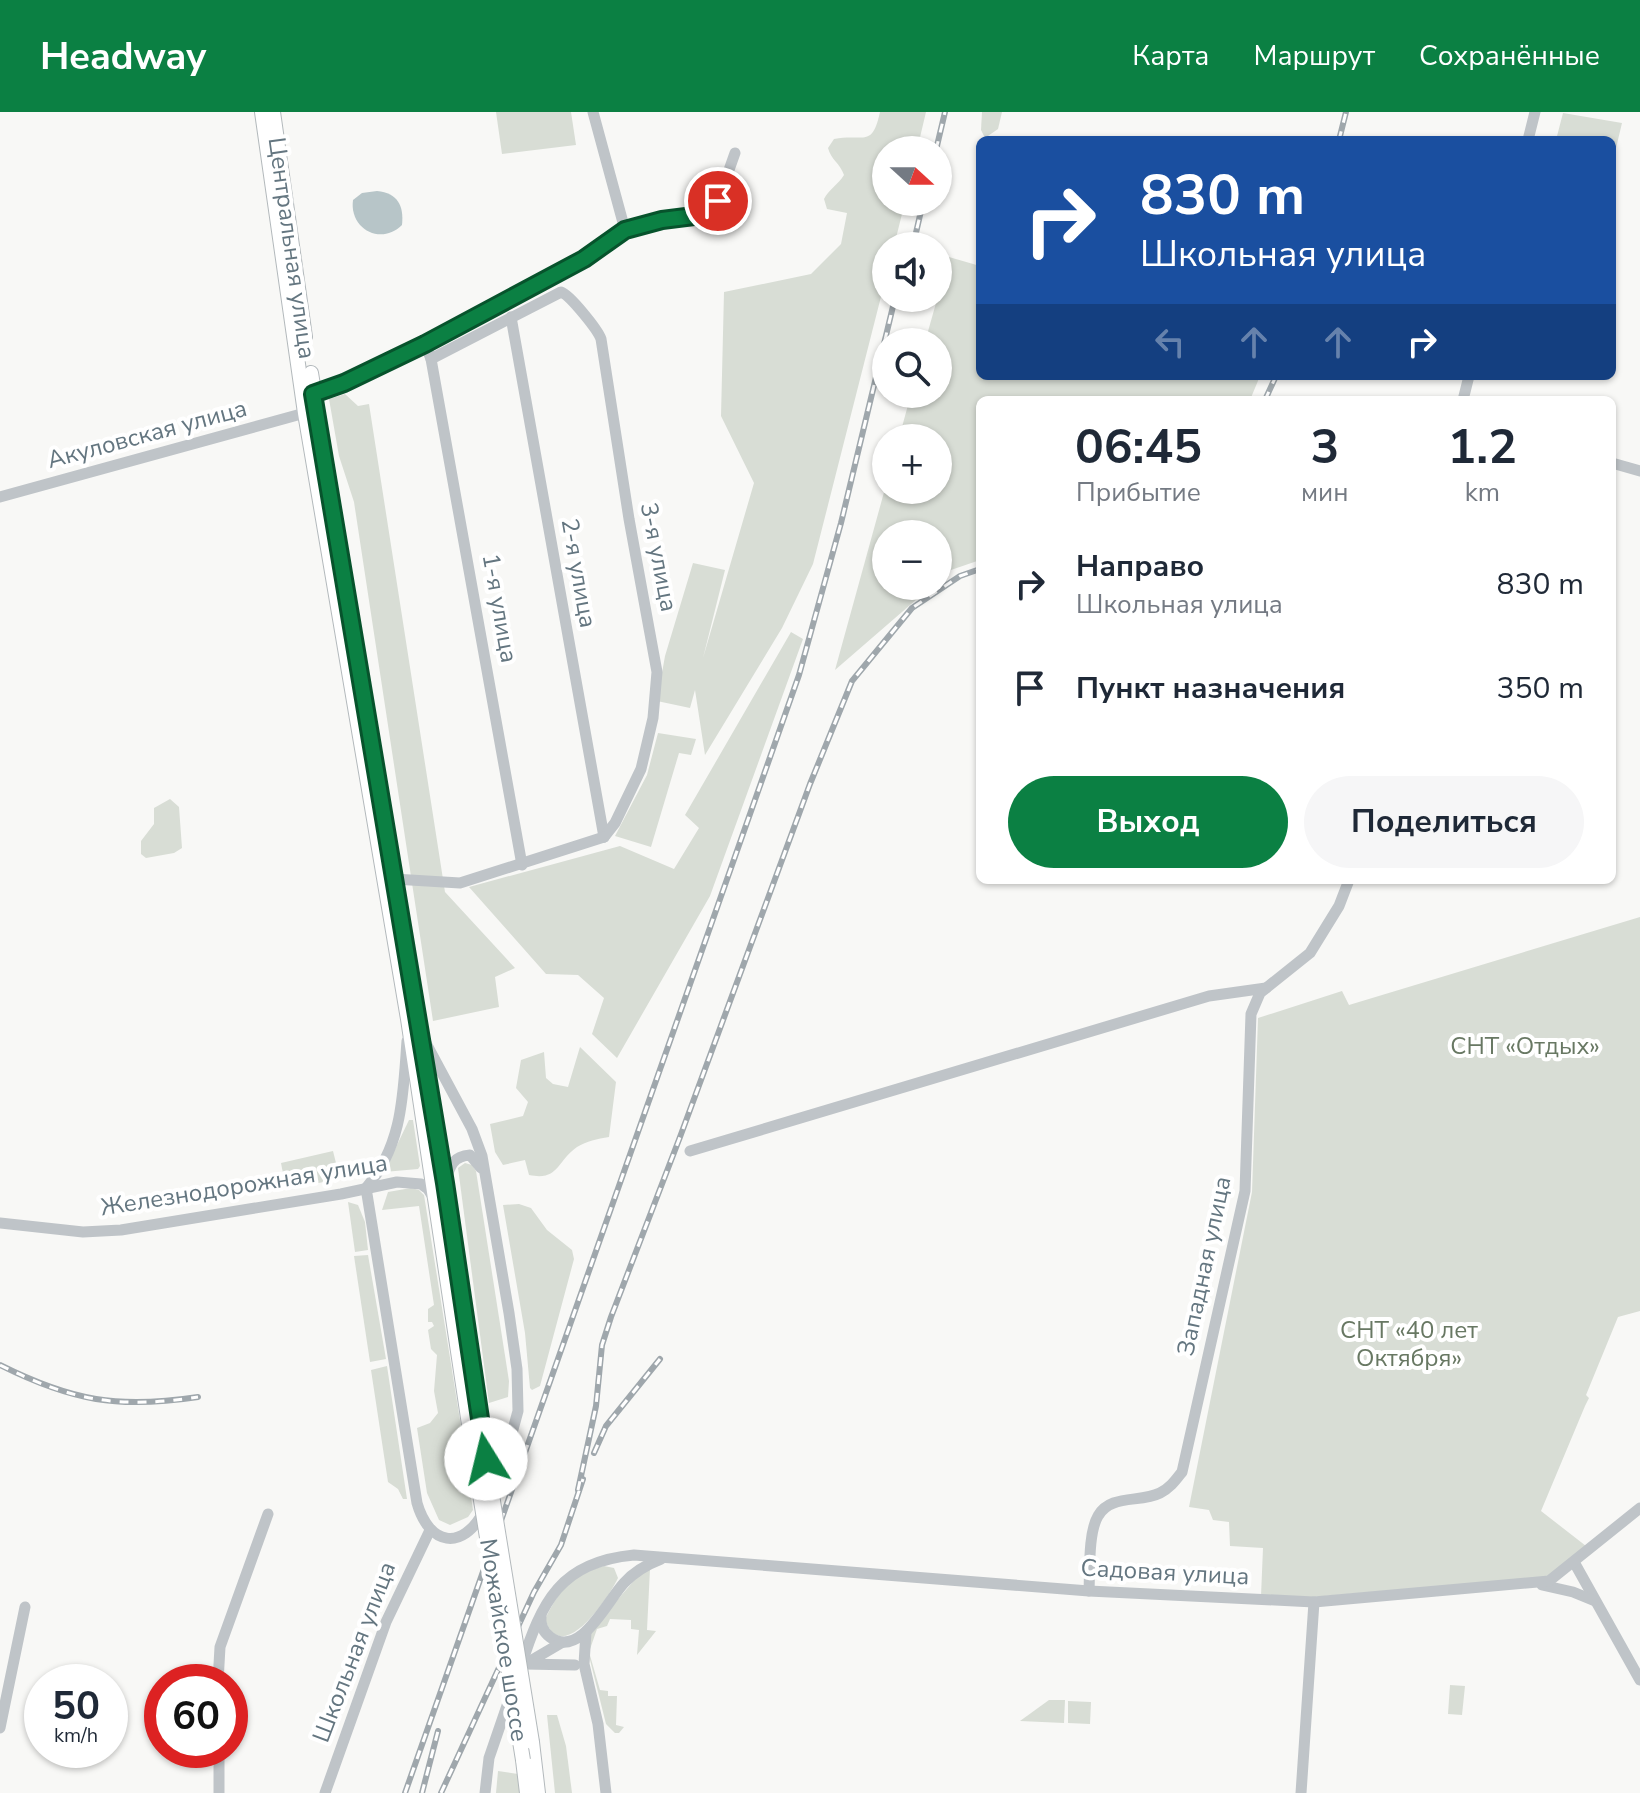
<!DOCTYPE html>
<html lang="ru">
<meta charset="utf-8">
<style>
:root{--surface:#fff;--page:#f6f6f7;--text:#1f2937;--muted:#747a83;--accent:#0b8043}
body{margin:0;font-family:"Nunito Sans",sans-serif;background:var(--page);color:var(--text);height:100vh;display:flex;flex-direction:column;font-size:30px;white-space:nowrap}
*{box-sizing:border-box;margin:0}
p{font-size:26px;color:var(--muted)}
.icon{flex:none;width:44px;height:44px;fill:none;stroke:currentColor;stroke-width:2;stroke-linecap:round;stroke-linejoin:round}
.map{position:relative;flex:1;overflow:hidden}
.side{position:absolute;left:976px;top:284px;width:640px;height:488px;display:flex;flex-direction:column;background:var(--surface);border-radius:12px;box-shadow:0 2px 6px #0004}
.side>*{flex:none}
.top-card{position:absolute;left:976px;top:24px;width:640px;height:244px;border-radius:12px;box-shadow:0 2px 6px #0004;background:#1a4fa0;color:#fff;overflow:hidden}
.needle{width:52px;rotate:111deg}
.fabs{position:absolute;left:872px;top:24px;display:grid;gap:16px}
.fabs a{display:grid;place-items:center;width:80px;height:80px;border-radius:50%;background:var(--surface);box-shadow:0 2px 6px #0004;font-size:40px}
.speed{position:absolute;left:24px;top:1552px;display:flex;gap:16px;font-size:40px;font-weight:700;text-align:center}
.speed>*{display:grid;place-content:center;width:104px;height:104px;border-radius:50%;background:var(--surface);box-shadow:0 2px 6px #0004;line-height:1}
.speed small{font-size:20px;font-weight:400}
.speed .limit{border:12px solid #d22;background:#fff;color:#111}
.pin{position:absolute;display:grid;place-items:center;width:68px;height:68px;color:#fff;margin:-34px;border:4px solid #fff;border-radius:50%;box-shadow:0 2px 8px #0007}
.me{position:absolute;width:88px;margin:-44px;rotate:351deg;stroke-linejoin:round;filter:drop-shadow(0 0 6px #0008)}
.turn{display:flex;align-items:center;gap:28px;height:168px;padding:0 32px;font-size:36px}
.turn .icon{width:104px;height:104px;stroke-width:2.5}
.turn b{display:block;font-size:56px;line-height:68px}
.lanes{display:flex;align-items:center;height:76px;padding:0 32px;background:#0003;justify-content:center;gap:40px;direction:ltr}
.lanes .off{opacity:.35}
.eta{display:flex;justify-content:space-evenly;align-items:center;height:136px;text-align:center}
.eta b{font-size:48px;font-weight:700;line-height:56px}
.action{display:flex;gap:16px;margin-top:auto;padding:16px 32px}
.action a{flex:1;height:92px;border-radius:48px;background:var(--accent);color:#fff;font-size:32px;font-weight:700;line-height:92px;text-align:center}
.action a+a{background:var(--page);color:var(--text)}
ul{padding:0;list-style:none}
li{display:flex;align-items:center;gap:24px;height:104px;padding:0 32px}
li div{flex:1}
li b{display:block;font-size:30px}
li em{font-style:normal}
header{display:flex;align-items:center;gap:48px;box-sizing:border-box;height:112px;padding:0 40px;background:var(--accent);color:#fff}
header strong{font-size:38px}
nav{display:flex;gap:44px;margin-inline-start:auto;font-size:28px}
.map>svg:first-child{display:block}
.green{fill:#d8ddd5}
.water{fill:#b7c5c8}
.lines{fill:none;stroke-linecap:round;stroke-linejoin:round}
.major-casing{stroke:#b3b9bc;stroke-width:16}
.minor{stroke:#bfc4c8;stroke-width:11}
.major{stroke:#fff;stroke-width:14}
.rail-casing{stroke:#9fa7ac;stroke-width:6}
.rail{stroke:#fff;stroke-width:3;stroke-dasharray:9;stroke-linecap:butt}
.major-bridge-casing{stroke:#b3b9bc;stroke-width:16;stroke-linecap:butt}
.major-bridge{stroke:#fff;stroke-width:14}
.route-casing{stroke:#07532c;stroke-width:20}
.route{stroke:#0b8043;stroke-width:14}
.labels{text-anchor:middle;stroke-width:8;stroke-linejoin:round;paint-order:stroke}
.street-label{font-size:24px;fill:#647680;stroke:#fff}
.park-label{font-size:24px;fill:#687863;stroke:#fff}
</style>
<header>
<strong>Headway</strong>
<nav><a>Карта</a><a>Маршрут</a><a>Сохранённые</a></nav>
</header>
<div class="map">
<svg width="1640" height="1681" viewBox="0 0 1640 1681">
<rect width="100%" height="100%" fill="#f8f8f6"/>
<!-- green -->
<g class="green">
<polygon points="496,0 571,0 576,33 502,42"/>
<path d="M880 0H926L917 38H886V90H905L894 134H886V165L813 452 782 516 705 643 695 578 690 596 657 589 665 544 693 451 725 458 703 546 754 371 721 304 724 180 811 162 841 132 847 101 827 97 824 87C829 77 838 73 844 63 840 51 831 48 828 36L834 27C864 21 872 37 880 0Z"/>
<polygon points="982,0 1002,0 998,17 985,26 981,18"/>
<polygon points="1563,1 1622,11 1612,53 1612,28 1556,28"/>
<polygon points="949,145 980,154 980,264 1260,264 1250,288 980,288 980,448 951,458 938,469 938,422 886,422 886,474 932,474 835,558 886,373 886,378 938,378 938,326 899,326 911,282 938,282 938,230 925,230"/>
<polygon points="345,282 358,294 369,292 445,780 515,856 495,865 499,895 433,909 354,390 339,344 329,287"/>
<polygon points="791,520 803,527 710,784 617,946 592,922 604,886 578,863 546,862 469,775 620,734 674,757 699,716 685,703"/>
<polygon points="658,621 696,627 691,643 679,641 651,735 615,724 647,663"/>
<polygon points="170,687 179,695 182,736 174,741 146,746 141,742 141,729 154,712 154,696"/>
<polygon points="1640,805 1640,1199 1618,1205 1586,1283 1589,1286 1585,1294 1541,1399 1586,1434 1547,1465 1313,1485 1261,1484 1263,1436 1230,1434 1229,1410 1213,1408 1209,1398 1189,1395 1252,1080 1258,906 1342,879 1349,893"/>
<path d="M580 935 616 970 609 1025C597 1027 587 1029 577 1035 556 1050 559 1069 529 1063L525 1048 503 1053 495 1040 490 1012 523 1004 528 990 516 976 521 948 544 940 546 966 553 972 568 975Z"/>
<polygon points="409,1008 413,1008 420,1054 418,1057 384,1060"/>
<polygon points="333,1039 340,1067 286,1077 281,1051"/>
<polygon points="465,1051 472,1053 476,1059 509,1269 508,1285 489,1291 458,1056"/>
<polygon points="411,1076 419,1078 424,1083 467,1352 448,1354 446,1359 459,1380 471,1385 473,1398 468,1405 450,1413 439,1408 427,1381 417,1316 430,1311 438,1301 434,1279 437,1243 431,1237 428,1218 434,1214 432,1210 428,1210 428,1197 434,1193 419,1094 382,1098 388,1080"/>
<polygon points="348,1090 358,1093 365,1110 368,1138 355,1140"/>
<polygon points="519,1092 531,1096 547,1118 572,1138 574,1147 540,1274 532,1278 530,1276 525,1221 503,1093"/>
<polygon points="368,1143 386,1247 370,1250 354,1144"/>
<polygon points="387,1254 407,1387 403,1387 398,1377 388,1370 371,1258"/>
<path d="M604 1454 614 1456 618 1466C608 1487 561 1556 545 1507 560 1477 571 1463 604 1454Z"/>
<polygon points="650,1457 647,1518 656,1519 637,1543 639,1518 631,1517 631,1508 610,1507 607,1514 597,1517 589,1540 600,1578 608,1579 608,1584 617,1584 616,1613 624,1615 619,1621 615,1621 606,1612 587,1536 589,1521 638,1464"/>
<polygon points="1450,1573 1465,1574 1462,1603 1448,1602"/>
<polygon points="1049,1588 1065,1588 1064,1611 1020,1609"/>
<polygon points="1068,1589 1091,1590 1090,1612 1068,1611"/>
<polygon points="547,1603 557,1603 566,1634 572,1681 555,1681"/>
<polygon points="498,1659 518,1662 521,1681 496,1681"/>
</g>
<!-- water -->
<path class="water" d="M377 79C398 81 404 94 402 113 381 134 349 117 353 88L362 81Z"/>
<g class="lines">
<!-- major casing -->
<g class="major-casing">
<g id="major">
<polyline points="262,0 305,301 408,907 473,1339"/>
<polyline points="273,0 305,225"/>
<polyline points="311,261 379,675"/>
<polyline points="427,964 481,1315"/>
<polyline points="532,1630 538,1681"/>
<polyline points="523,1648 527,1681"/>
</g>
</g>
<!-- minor -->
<g class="minor">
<polyline points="593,0 625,118"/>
<polyline points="1528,28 1535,0"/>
<polyline points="511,205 604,725"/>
<path d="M425 232 431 247 561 180C570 183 598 218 601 227L629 407 657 560 653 606 641 657 615 711 604 725"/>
<polyline points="431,247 522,753"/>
<polyline points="313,282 344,271 425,232 584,147 625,118 640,113 711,100 718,89 735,41"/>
<polyline points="1463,288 1469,264"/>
<polyline points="1612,351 1640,359"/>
<polyline points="0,385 312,299"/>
<polyline points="394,767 460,771 604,725"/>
<polyline points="419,918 472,1017 482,1044 509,1201 517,1257 518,1299 509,1332 492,1379"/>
<path d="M407 929C403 982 403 1033 366 1076L417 1391C429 1433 462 1440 484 1399"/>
<polyline points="690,1039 1209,884 1266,876"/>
<path d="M445 1070C450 1054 453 1044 470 1043L481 1056"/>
<polyline points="0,1111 83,1120 121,1118 341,1082 397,1070 421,1072 428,1077 433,1085"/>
<polyline points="1574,1450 1640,1568"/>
<polyline points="1542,1473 1573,1480 1595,1489"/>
<path d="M1089 1479C1090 1459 1088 1421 1098 1404 1110 1382 1140 1391 1160 1381 1170 1376 1175 1369 1182 1360L1245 1079 1251 902 1260 881 1310 841 1339 794 1349 768"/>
<path d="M541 1503C540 1512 542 1519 550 1525 580 1548 607 1489 624 1471 634 1460 648 1452 661 1447"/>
<polyline points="586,1520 584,1552 598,1612 606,1681"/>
<polyline points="527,1551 561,1531"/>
<polyline points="525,1552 575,1553"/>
<path d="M521 1554C542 1489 560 1450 634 1443L1089 1479 1314 1490 1549 1469 1640 1396"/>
<polyline points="218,1570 220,1535 268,1402"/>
<polyline points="0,1616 25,1495"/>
<polyline points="219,1638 219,1681"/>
<polyline points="325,1681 386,1510 430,1418"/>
<polyline points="485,1681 489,1646 511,1582"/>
<polyline points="1301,1681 1314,1490"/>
</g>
<!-- major -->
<use href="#major" class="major"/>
<!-- rail casing -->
<g class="rail-casing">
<g id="rail">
<polyline points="1339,28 1346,0"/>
<polyline points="936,38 945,0"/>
<polyline points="913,134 923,90"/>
<polyline points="1265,288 1276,264"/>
<path d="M0 1253C72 1289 118 1297 198 1285"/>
<polyline points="594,1341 606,1314 660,1247"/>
<polyline points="578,1378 596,1294 602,1233 611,1205 680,1025 810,672 852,569 912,496 960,464 980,457"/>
<polyline points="405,1681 799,563 841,411 895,186"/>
<polyline points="422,1681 438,1619"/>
<polyline points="441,1681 534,1480 561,1433 583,1367"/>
</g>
</g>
<!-- rail -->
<use href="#rail" class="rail"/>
<!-- major-bridge casing -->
<g class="major-bridge-casing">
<g id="major-bridge">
<polyline points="481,1315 532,1630"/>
<polyline points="473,1339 523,1648"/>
</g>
</g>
<!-- major-bridge -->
<use href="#major-bridge" class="major-bridge"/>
</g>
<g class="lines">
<!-- route casing -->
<g class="route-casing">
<polyline id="route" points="486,1347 445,1071 313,282 344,271 425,232 584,147 625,118 662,108 702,103 711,100 718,89"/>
</g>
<!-- route -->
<use href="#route" class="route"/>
</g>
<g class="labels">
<!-- street labels -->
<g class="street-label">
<text transform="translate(292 136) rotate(82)" y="8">Центральная улица</text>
<text transform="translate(147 322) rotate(-15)" y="8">Акуловская улица</text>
<text transform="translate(659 445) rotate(79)" y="8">3-я улица</text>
<text transform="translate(579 461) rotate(80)" y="8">2-я улица</text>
<text transform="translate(500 496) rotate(80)" y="8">1-я улица</text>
<text transform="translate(244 1073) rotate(-9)" y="8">Железнодорожная улица</text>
<text transform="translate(1204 1154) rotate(-78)" y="8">Западная улица</text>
<text transform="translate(1165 1460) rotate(3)" y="8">Садовая улица</text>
<text transform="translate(504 1528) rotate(81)" y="8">Можайское шоссе</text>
<text transform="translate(354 1540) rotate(-69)" y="8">Школьная улица</text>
</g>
<!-- park labels -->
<g class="park-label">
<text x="1525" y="942">СНТ «Отдых»</text>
<text x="1409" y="1226">СНТ «40 лет<tspan x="1409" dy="28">Октября»</tspan></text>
</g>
</g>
</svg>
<div class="fabs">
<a><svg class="needle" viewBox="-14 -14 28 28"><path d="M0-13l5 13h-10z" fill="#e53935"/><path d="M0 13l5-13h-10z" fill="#747a83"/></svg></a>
<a><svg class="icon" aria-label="sound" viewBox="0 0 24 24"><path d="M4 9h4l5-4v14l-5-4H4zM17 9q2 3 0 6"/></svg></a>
<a><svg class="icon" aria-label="search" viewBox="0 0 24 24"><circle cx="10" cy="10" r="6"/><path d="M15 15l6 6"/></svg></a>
<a>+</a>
<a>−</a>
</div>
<div class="speed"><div>50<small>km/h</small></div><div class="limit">60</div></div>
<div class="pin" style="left:718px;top:89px;background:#d93025"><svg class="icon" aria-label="arrive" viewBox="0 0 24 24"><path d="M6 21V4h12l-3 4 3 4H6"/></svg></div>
<svg class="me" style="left:486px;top:1347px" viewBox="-20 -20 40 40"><circle r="19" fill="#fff"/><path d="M0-13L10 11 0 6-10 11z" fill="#0b8043"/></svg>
<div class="top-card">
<div class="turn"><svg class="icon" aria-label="right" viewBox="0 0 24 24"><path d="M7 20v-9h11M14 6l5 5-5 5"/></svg><div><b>830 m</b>Школьная улица</div></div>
<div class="lanes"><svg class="icon off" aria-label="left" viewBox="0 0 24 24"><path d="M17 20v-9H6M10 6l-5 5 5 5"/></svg><svg class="icon off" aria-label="ahead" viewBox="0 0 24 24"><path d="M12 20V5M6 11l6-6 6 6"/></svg><svg class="icon off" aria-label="ahead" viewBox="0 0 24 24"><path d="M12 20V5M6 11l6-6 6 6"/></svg><svg class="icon" aria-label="right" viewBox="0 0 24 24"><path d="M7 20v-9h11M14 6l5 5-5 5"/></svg></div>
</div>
<section class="side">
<div class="eta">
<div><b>06:45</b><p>Прибытие</p></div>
<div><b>3</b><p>мин</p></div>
<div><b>1.2</b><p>km</p></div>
</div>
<ul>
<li><svg class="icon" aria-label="right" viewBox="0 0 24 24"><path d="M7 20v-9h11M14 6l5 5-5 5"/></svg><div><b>Направо</b><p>Школьная улица</p></div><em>830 m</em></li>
<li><svg class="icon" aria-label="arrive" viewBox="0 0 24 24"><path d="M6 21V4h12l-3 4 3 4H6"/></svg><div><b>Пункт назначения</b></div><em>350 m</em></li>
</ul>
<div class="action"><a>Выход</a><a>Поделиться</a></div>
</section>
</div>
